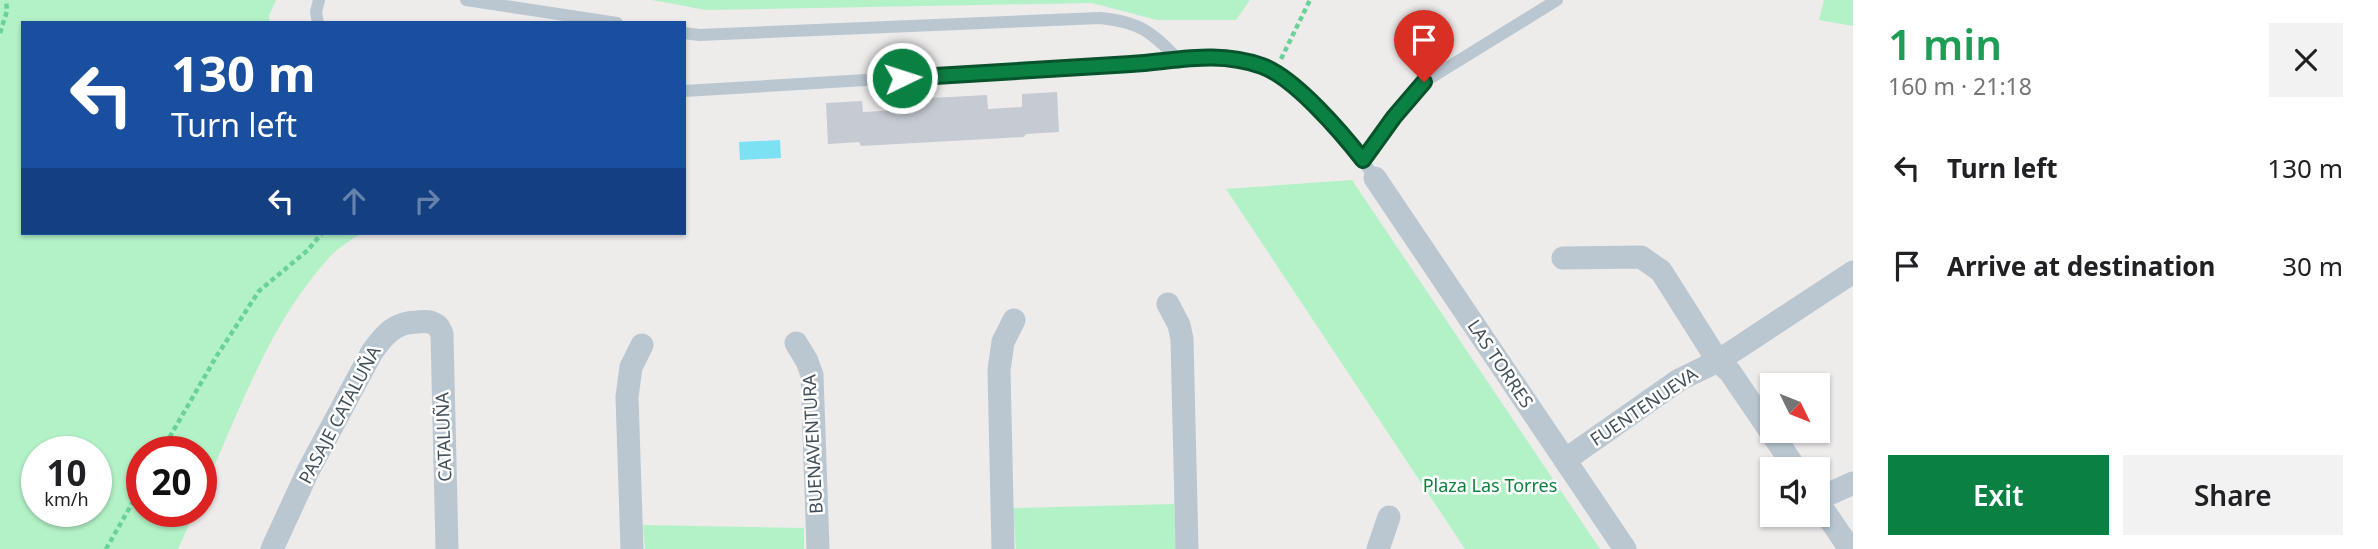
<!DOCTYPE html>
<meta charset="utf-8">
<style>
:root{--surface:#fff;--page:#f2f2f2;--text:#202124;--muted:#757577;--accent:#0b8043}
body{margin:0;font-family:"Noto Sans",sans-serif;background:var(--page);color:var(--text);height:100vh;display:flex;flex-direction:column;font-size:26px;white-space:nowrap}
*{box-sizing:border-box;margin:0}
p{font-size:23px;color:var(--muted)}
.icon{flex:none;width:38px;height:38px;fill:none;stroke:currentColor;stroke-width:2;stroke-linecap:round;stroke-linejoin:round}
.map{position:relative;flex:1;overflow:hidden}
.details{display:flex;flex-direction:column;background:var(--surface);width:525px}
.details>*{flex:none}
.hud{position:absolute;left:21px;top:21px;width:665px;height:214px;border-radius:0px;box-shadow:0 2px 5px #0004;background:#1a4fa0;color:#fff;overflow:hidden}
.needle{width:46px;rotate:133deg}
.tools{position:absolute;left:1760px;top:373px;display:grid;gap:14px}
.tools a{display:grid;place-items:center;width:70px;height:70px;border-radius:0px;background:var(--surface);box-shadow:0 2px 5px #0004;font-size:35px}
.speed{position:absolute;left:21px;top:436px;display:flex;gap:14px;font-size:35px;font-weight:700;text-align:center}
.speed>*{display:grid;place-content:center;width:91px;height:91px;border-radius:50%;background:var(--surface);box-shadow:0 2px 5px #0004;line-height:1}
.speed small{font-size:18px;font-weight:400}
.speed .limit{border:10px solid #d22;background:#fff;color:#111}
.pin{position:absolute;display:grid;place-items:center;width:60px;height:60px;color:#fff;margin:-72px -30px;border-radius:50% 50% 50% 0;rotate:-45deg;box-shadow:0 0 7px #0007}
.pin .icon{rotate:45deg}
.me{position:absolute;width:77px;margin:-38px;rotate:86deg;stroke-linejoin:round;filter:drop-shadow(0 0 5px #0008)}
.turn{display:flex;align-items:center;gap:24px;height:147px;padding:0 35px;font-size:32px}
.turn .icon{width:91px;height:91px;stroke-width:2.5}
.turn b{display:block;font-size:49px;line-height:60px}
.lanes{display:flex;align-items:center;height:66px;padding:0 35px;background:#0003;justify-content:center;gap:35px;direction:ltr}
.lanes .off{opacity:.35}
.round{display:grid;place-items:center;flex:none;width:74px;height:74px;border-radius:0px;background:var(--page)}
.overview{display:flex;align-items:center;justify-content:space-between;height:119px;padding:0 35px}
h1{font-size:42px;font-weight:600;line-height:52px;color:#1e9e55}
.cta{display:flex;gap:14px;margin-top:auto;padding:14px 35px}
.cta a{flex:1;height:80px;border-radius:0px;background:var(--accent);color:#fff;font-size:28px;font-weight:600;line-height:80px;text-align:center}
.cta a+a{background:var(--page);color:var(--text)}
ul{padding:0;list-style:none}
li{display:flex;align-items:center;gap:21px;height:98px;padding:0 35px}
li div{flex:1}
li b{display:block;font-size:26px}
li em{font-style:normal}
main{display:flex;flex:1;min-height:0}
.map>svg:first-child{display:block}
.green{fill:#b3f2c7;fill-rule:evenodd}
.water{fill:#7ce2f3}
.building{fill:#c6cad2}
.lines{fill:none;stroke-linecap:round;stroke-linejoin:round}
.path{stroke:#69d297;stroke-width:4.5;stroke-dasharray:5 3.5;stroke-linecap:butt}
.service{stroke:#bac7d0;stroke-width:12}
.minor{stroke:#bac7d0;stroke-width:23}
.route-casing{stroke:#07532c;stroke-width:18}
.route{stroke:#0b8043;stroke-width:12}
.labels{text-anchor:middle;stroke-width:5;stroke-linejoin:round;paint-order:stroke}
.street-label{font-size:18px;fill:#42505a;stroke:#fff}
.park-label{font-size:18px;fill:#0e8040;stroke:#fff}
</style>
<main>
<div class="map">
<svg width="1853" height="549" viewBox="0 0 1853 549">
<rect width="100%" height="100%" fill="#eeebeb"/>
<!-- green -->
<g class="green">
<path d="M0 0H276L269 16 270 23H23V233H361C350 241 336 249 327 260 267 327 238 415 201 496V452H142V511H195L178 549H0ZM37 452H96V511H37Z"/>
<polygon points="652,0 1250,0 1236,20 1157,20 1092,3 706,10"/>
<polygon points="1824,0 1853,0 1853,26 1819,20"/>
<polygon points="1352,180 1600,549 1465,549 1226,189"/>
<polygon points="1174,504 1176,549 1016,549 1013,508"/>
<polygon points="643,525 804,528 804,549 645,549"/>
</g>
<!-- water -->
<polygon class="water" points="780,140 781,158 740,160 739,142"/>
<!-- building -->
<polygon class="building" points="1057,92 1059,132 1026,134 1024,137 861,146 859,142 828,144 826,103 862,101 863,112 914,109 913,99 987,95 988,109 1022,107 1022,94"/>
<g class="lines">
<!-- path -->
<g class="path">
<polyline points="0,33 7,11 6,0"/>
<polyline points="1281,59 1310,0"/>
<polyline points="161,452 216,357 259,291 308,250 322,233"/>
<polyline points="106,549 142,486"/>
</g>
<!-- service -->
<g class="service">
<polyline points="466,0 617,23"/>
<polyline points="318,23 316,12 319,0"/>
<path d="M684 33 699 35 1100 18C1140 22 1150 31 1178 59"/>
<path d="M684 91 1146 63C1174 60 1204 54 1232 58 1291 66 1343 132 1375 178"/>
<polyline points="1363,160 1394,117 1424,82 1557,0"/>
</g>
<!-- minor -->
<g class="minor">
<polyline points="1375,178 1625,549"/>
<polyline points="1563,258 1641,257 1661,271 1718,361 1730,372 1796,469"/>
<polyline points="1168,304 1179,325 1182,339 1187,549"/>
<polyline points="796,343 807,361 812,375 818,549"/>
<polyline points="1565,460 1679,380 1718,361 1853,272"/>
<polyline points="1818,499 1853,483"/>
<polyline points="1818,502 1850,549"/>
<path d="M272 549 308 471 372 352C384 335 395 322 417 322 425 321 431 321 438 326L442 334 447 549"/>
<polyline points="632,549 627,397 631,367 642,345"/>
<polyline points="1003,549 999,370 1003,342 1014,320"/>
<polyline points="1378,549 1389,517"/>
</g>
</g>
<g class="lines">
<!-- route casing -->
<g class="route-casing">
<path id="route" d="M902 78C978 73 1054 68 1131 64 1177 61 1217 50 1262 66 1295 78 1342 133 1363 160L1394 117 1424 82"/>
</g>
<!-- route -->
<use href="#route" class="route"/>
</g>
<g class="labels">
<!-- street labels -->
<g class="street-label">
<text transform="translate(1500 364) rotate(56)" y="6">LAS TORRES</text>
<text transform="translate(1644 407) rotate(-34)" y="6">FUENTENUEVA</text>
<text transform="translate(340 415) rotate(-62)" y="6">PASAJE CATALUÑA</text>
<text transform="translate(444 437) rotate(-92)" y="6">CATALUÑA</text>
<text transform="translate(813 444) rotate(-93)" y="6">BUENAVENTURA</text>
</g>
<!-- park labels -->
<g class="park-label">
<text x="1490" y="492">Plaza Las Torres</text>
</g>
</g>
</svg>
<div class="tools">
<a><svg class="needle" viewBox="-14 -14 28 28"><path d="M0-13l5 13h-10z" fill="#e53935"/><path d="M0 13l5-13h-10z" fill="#757577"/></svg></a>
<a><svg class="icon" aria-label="sound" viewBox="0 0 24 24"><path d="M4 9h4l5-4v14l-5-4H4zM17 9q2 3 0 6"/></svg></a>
</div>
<div class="speed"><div>10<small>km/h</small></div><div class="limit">20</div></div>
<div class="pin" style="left:1424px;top:82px;background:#d93025"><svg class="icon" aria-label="arrive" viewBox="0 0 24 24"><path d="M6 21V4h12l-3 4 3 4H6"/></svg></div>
<svg class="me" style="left:902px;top:78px" viewBox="-20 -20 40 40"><circle r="17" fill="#0b8043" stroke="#fff" stroke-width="3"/><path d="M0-11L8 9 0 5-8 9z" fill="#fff"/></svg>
<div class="hud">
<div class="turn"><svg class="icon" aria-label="left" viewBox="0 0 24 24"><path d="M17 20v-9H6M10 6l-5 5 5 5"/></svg><div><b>130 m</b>Turn left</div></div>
<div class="lanes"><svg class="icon" aria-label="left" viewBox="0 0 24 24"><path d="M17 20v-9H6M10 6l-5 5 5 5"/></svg><svg class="icon off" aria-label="ahead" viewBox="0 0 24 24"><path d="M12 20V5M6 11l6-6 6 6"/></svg><svg class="icon off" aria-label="right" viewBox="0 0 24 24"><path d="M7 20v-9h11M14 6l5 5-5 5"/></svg></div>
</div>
</div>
<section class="details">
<div class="overview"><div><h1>1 min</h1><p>160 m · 21:18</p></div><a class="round"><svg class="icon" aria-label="close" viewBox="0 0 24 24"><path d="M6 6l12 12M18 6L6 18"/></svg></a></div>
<ul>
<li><svg class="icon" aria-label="left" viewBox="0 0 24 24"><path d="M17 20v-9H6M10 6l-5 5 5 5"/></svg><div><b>Turn left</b></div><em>130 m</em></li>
<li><svg class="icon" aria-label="arrive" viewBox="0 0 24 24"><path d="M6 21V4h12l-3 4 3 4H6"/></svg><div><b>Arrive at destination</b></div><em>30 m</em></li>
</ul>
<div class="cta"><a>Exit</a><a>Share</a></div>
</section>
</main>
